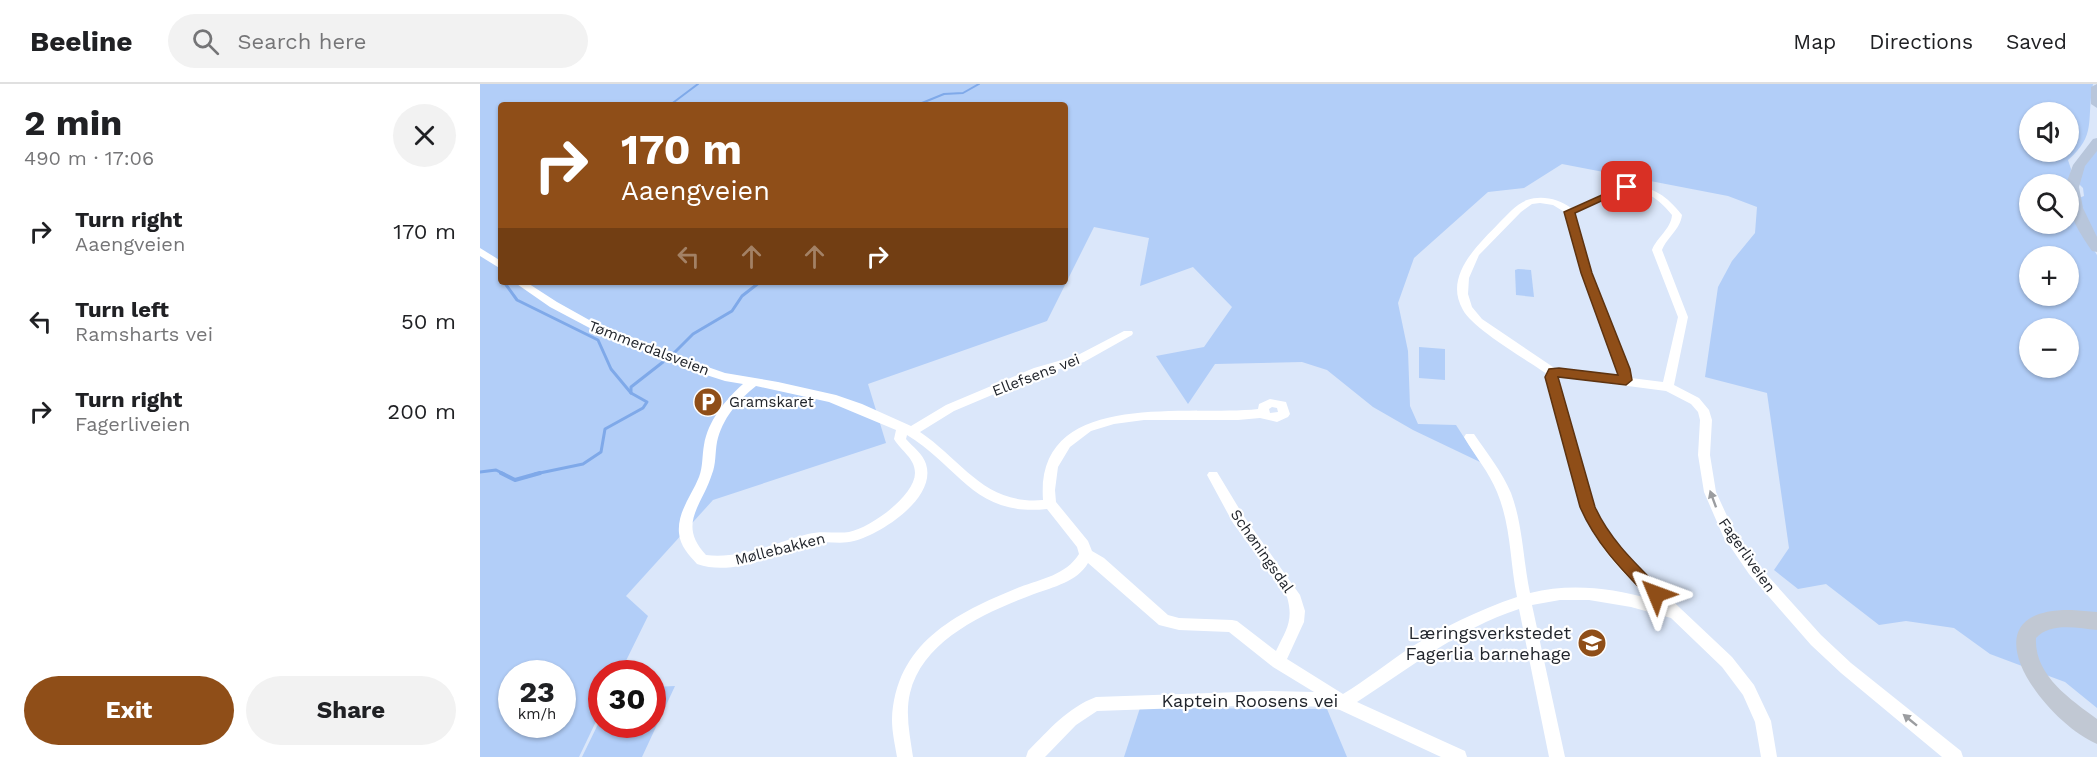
<!DOCTYPE html>
<meta charset="utf-8">
<style>
:root{--surface:#fff;--page:#f2f2f2;--text:#202124;--muted:#757577;--line:#e0e0e0;--accent:#8f4e18}
body{margin:0;font-family:"Work Sans",sans-serif;background:var(--page);color:var(--text);height:100vh;display:flex;flex-direction:column;font-size:22px;white-space:nowrap}
*{box-sizing:border-box;margin:0}
p{font-size:20px;color:var(--muted)}
.icon{flex:none;width:33px;height:33px;fill:none;stroke:currentColor;stroke-width:2;stroke-linecap:round;stroke-linejoin:round}
.map{position:relative;flex:1;overflow:hidden}
.details{display:flex;flex-direction:column;background:var(--surface);width:480px}
.details>*{flex:none}
.top-card{position:absolute;left:18px;top:18px;width:570px;height:183px;border-radius:6px;box-shadow:0 2px 4px #0004;background:#8f4e18;color:#fff;overflow:hidden}
.fabs{position:absolute;left:1539px;top:18px;display:grid;gap:12px}
.fabs a{display:grid;place-items:center;width:60px;height:60px;border-radius:50%;background:var(--surface);box-shadow:0 2px 4px #0004;font-size:30px}
.speed{position:absolute;left:18px;top:576px;display:flex;gap:12px;font-size:30px;font-weight:700;text-align:center}
.speed>*{display:grid;place-content:center;width:78px;height:78px;border-radius:50%;background:var(--surface);box-shadow:0 2px 4px #0004;line-height:1}
.speed small{font-size:15px;font-weight:400}
.speed .limit{border:9px solid #d22;background:#fff;color:#111}
.pin{position:absolute;display:grid;place-items:center;width:51px;height:51px;color:#fff;margin:-26px;border-radius:12px;box-shadow:0 3px 9px #0006}
.me{position:absolute;width:66px;margin:-33px;rotate:314deg;stroke-linejoin:round;filter:drop-shadow(0 0 4px #0008)}
.turn{display:flex;align-items:center;gap:21px;height:126px;padding:0 24px;font-size:27px}
.turn .icon{width:78px;height:78px;stroke-width:2.5}
.turn b{display:block;font-size:42px;line-height:51px}
.lanes{display:flex;align-items:center;height:57px;padding:0 24px;background:#0003;justify-content:center;gap:30px;direction:ltr}
.lanes .off{opacity:.35}
.round{display:grid;place-items:center;flex:none;width:63px;height:63px;border-radius:32px;background:var(--page)}
.headline{display:flex;align-items:center;justify-content:space-between;height:102px;padding:0 24px}
h1{font-size:36px;font-weight:700;line-height:45px}
.action{display:flex;gap:12px;margin-top:auto;padding:12px 24px}
.action a{flex:1;height:69px;border-radius:36px;background:var(--accent);color:#fff;font-size:24px;font-weight:700;line-height:69px;text-align:center}
.action a+a{background:var(--page);color:var(--text)}
ul{padding:0;list-style:none}
li{display:flex;align-items:center;gap:18px;height:90px;padding:0 24px}
li div{flex:1}
li b{display:block;font-size:22px}
li em{font-style:normal}
header{display:flex;align-items:center;gap:36px;box-sizing:border-box;height:84px;padding:0 30px;background:var(--surface);border-bottom:2px solid var(--line)}
header strong{font-size:28px}
nav{display:flex;gap:33px;margin-inline-start:auto;font-size:21px}
.search{width:420px;height:54px;background:var(--page);display:flex;align-items:center;gap:15px;box-sizing:border-box;padding:0 21px;border-radius:33px;color:var(--muted);font-size:22px}
main{display:flex;flex:1;min-height:0}
.map>svg:first-child{display:block}
.green{fill:#b2cef8;fill-rule:evenodd}
.lines{fill:none;stroke-linecap:round;stroke-linejoin:round}
.stream-far2{stroke:#7fa9e9;stroke-width:2}
.stream-far1{stroke:#7fa9e9;stroke-width:3}
.stream{stroke:#7fa9e9;stroke-width:4}
.street{fill:#fff;fill-rule:evenodd}
.secondary{fill:#c1c8d3;fill-rule:evenodd}
.primary{fill:#b8c6db;fill-rule:evenodd}
.oneway{fill:#9b9da0}
.route{fill:#8f4e18;stroke:#5d3310;stroke-width:1.5}
.labels{text-anchor:middle;stroke-width:4.5;stroke-linejoin:round;paint-order:stroke}
.street-label{font-size:15px;fill:#21252c;stroke:#fff}
.poi-label{font-size:15px;fill:#21252c;stroke:#fff;text-anchor:start}
.near-poi-label{font-size:18px;fill:#21252c;stroke:#fff;text-anchor:end}
.near-street-label{font-size:18px;fill:#21252c;stroke:#fff}
</style>
<header>
<strong>Beeline</strong>
<div class="search"><svg class="icon" aria-label="search" viewBox="0 0 24 24"><circle cx="10" cy="10" r="6"/><path d="M15 15l6 6"/></svg>Search here</div>
<nav><a>Map</a><a>Directions</a><a>Saved</a></nav>
</header>
<main>
<section class="details">
<div class="headline"><div><h1>2 min</h1><p>490 m · 17:06</p></div><a class="round"><svg class="icon" aria-label="close" viewBox="0 0 24 24"><path d="M6 6l12 12M18 6L6 18"/></svg></a></div>
<ul>
<li><svg class="icon" aria-label="right" viewBox="0 0 24 24"><path d="M7 20v-9h11M14 6l5 5-5 5"/></svg><div><b>Turn right</b><p>Aaengveien</p></div><em>170 m</em></li>
<li><svg class="icon" aria-label="left" viewBox="0 0 24 24"><path d="M17 20v-9H6M10 6l-5 5 5 5"/></svg><div><b>Turn left</b><p>Ramsharts vei</p></div><em>50 m</em></li>
<li><svg class="icon" aria-label="right" viewBox="0 0 24 24"><path d="M7 20v-9h11M14 6l5 5-5 5"/></svg><div><b>Turn right</b><p>Fagerliveien</p></div><em>200 m</em></li>
</ul>
<div class="action"><a>Exit</a><a>Share</a></div>
</section>
<div class="map">
<svg width="1617" height="673" viewBox="0 0 1617 673">
<rect width="100%" height="100%" fill="#dbe7fa"/>
<!-- green -->
<g class="green">
<path d="M0 0H1613C1606 37 1617 51 1588 76L1591 85 1589 102 1550 100V140H1588L1589 116 1594 134 1617 171V624L1585 598 1510 570 1474 544 1426 537 1399 541 1346 500 1318 505 1294 486 1309 464 1287 309 1225 293 1238 203 1252 177 1275 149 1277 123 1248 112 1082 80 1044 104 1008 108 934 174 918 219 928 267 930 322 938 340 976 341 1000 378 933 346 893 323 847 286 822 278 735 280 708 320 676 272 724 263 752 223 713 183 660 202 669 154 614 143 567 237 388 300 406 359 233 416 146 512 168 532 140 589 122 590 121 627 99 673H0ZM21 21H585V198H21ZM1550 28H1588V68H1550ZM1550 172H1588V212H1550ZM1550 244H1588V284H1550ZM32 590H82V640H32Z"/>
<polygon points="1617,66 1617,157 1603,135 1599,114 1604,112 1603,104 1598,99 1602,85"/>
<polygon points="1038,185 1051,186 1054,213 1036,211 1035,186"/>
<polygon points="939,263 965,265 965,296 939,294"/>
<polygon points="195,602 162,673 102,673 121,634 122,640 172,640 173,603"/>
<polygon points="660,624 847,625 867,673 644,673"/>
</g>
<g class="lines">
<!-- stream-far2 -->
<g class="stream-far2">
<polyline points="190,21 218,0"/>
<polyline points="437,21 464,10 483,9 499,0"/>
</g>
<!-- stream-far1 -->
<g class="stream-far1">
<polyline points="24,198 37,216 118,256 131,285 151,309"/>
<polyline points="194,269 213,250 252,227 262,212 280,198"/>
<polyline points="0,388 16,386 24,390"/>
<polyline points="55,390 103,380 121,368 125,345 163,324 167,318 151,309 151,303 183,278"/>
</g>
<!-- stream -->
<polyline class="stream" points="21,389 35,396 60,389"/>
<!-- street -->
<g class="street">
<path d="M1146 102C1172 101 1186 111 1202 131 1200 146 1187 153 1182 166L1208 233 1194 301 1219 314 1229 326 1232 336 1230 371 1236 408 1253 445 1279 482 1341 551 1371 579 1481 667 1483 673H1462L1361 589 1331 561 1269 490 1243 452 1224 408 1218 371 1220 336 1218 328 1211 320 1186 307 1079 293 1080 307 1113 418 1125 445 1146 473 1252 573 1274 601 1291 637 1297 673H1281L1275 638 1263 611 1242 583 1191 534 1151 523 1109 516H1080L1052 521 1085 673H1069L1039 525C978 545 930 584 877 618L985 667 987 673H961L860 626 846 623 788 621 617 627 596 641 565 673H546L548 667C569 646 587 624 616 613L788 607 834 608 793 583 749 548 699 546 679 541 608 479C597 498 573 503 554 510 507 528 443 555 430 609 425 630 430 652 433 673H417C415 661 412 648 412 636 415 559 476 529 540 503 561 495 586 491 599 470L597 463 567 425C494 433 480 383 427 351L426 355C433 363 443 370 446 380 457 414 401 450 374 457 360 461 346 456 333 460 296 469 255 493 217 480 209 471 200 462 199 449 197 428 212 411 219 393 223 382 222 372 224 361 228 337 245 316 263 300L245 297 217 288 121 250 70 223 34 198H46L77 218 111 237 225 282 245 289 298 298 356 311 382 320 431 342 466 321 554 284 596 272 644 247H652L653 249 652 251 604 278 562 290 474 327 440 348C483 377 504 421 563 416 555 303 708 333 778 325L779 320 790 315 806 318 810 330 808 333 797 338 780 334 758 336H664L634 340 611 347 590 363 578 383 575 406 576 418 608 457 612 467 624 474 688 531 699 534 752 536 757 537 796 567C806 546 814 537 807 513L753 439 727 391 729 388H737L763 431 820 511 825 527 824 538 807 575 863 610C886 596 906 580 928 565 962 544 998 526 1037 513 1030 479 1031 441 1017 408 1009 388 995 372 984 353L986 350H994C1007 369 1022 388 1031 409 1043 441 1043 476 1050 509 1091 499 1130 504 1171 515 1145 492 1120 466 1106 434L1068 307 1067 290C1047 276 993 245 983 226 963 192 998 161 1019 139 1027 131 1036 120 1047 116 1062 111 1079 115 1091 124L1130 107ZM1159 107C1174 111 1183 120 1192 131 1191 145 1177 153 1172 166L1198 233 1183 298 1151 294 1150 285 1112 189 1095 129 1136 111ZM1060 119 1073 121 1086 129 1102 189 1140 293 1076 285 1002 235 992 223 988 210 989 194 999 171 1041 128 1052 120ZM276 302 349 318 416 346 414 355C421 367 435 374 435 389 435 412 390 444 369 448 356 450 342 446 328 450 294 459 262 475 226 471 197 440 222 422 232 390 236 380 235 369 237 358 242 335 258 316 276 302ZM792 323 797 324 798 328 790 329 789 325Z"/>
<polygon points="0,164 21,177 21,185 0,172"/>
</g>
<!-- secondary -->
<path class="secondary" d="M1592 526 1617 528V546C1598 544 1570 538 1556 554 1554 591 1590 615 1617 635V660C1564 638 1479 524 1592 526Z"/>
<!-- primary -->
<g class="primary">
<polygon points="1617,0 1617,24 1611,20 1611,3"/>
<path d="M1617 54V67L1605 82 1599 103 1603 124 1617 153V168L1612 167C1595 142 1588 131 1588 100H1586L1593 81 1613 55Z"/>
</g>
</g>
<!-- one-way arrows -->
<defs><path id="oneway-solid" d="M-6-.8H1V-3.2L6.5 0L1 3.2V.8H-6Z" transform="scale(1.5)"/></defs>
<g class="oneway">
<use href="#oneway-solid" transform="translate(1233 415) rotate(-110)"/>
<use href="#oneway-solid" transform="translate(1430 636) rotate(-141)"/>
</g>
<!-- route -->
<path class="route" d="M1144 101 1152 103 1095 129 1112 189 1150 285 1152 296 1146 301 1078 293 1115 423C1130 456 1156 480 1181 505L1184 510 1181 515 1176 517 1170 515C1142 486 1116 460 1100 423L1065 293 1069 285 1079 284 1138 291 1101 189 1084 128Z"/>
<!-- icons -->
<defs>
<g id="parking-disc" transform="scale(1.5)"><circle r="9.5" fill="#8f4e18" stroke="#fff"/><path d="M-3.5-5.5H1a3.5 3.5 0 0 1 0 7H-1V5.5H-3.5ZM-1-3.4V-.6H.8a1.4 1.4 0 0 0 0-2.8Z" fill="#fff"/></g>
<g id="school-disc" transform="scale(1.5)"><circle r="9.5" fill="#8f4e18" stroke="#fff"/><path d="M0-5L7-2L0 1L-7-2ZM-4 1L0 2.5L4 1V4Q0 6-4 4Z" fill="#fff"/></g>
</defs>
<g fill-rule="evenodd">
<use href="#parking-disc" x="228" y="318"/>
<use href="#school-disc" x="1112" y="559"/>
</g>
<g class="labels">
<!-- street labels -->
<g class="street-label">
<text transform="translate(169 264) rotate(21)" y="5">Tømmerdalsveien</text>
<text transform="translate(556 291) rotate(-21)" y="5">Ellefsens vei</text>
<text transform="translate(300 465) rotate(-14)" y="5">Møllebakken</text>
<text transform="translate(782 467) rotate(55)" y="5">Schøningsdal</text>
<text transform="translate(1267 471) rotate(55)" y="5">Fagerliveien</text>
</g>
<!-- poi labels -->
<g class="poi-label">
<text x="249" y="323">Gramskaret</text>
</g>
<!-- near-poi labels -->
<g class="near-poi-label">
<text x="1091" y="555">Læringsverkstedet<tspan x="1091" dy="21">Fagerlia barnehage</tspan></text>
</g>
<!-- near-street labels -->
<g class="near-street-label">
<text x="770" y="623">Kaptein Roosens vei</text>
</g>
</g>
</svg>
<div class="fabs">
<a><svg class="icon" aria-label="sound" viewBox="0 0 24 24"><path d="M4 9h4l5-4v14l-5-4H4zM17 9q2 3 0 6"/></svg></a>
<a><svg class="icon" aria-label="search" viewBox="0 0 24 24"><circle cx="10" cy="10" r="6"/><path d="M15 15l6 6"/></svg></a>
<a>+</a>
<a>−</a>
</div>
<div class="speed"><div>23<small>km/h</small></div><div class="limit">30</div></div>
<div class="pin" style="left:1147px;top:103px;background:#d93025"><svg class="icon" aria-label="arrive" viewBox="0 0 24 24"><path d="M6 21V4h12l-3 4 3 4H6"/></svg></div>
<svg class="me" style="left:1176px;top:510px" viewBox="-20 -20 40 40"><path d="M0-17L14 15 0 8-14 15z" fill="#8f4e18" stroke="#fff" stroke-width="4"/></svg>
<div class="top-card">
<div class="turn"><svg class="icon" aria-label="right" viewBox="0 0 24 24"><path d="M7 20v-9h11M14 6l5 5-5 5"/></svg><div><b>170 m</b>Aaengveien</div></div>
<div class="lanes"><svg class="icon off" aria-label="left" viewBox="0 0 24 24"><path d="M17 20v-9H6M10 6l-5 5 5 5"/></svg><svg class="icon off" aria-label="ahead" viewBox="0 0 24 24"><path d="M12 20V5M6 11l6-6 6 6"/></svg><svg class="icon off" aria-label="ahead" viewBox="0 0 24 24"><path d="M12 20V5M6 11l6-6 6 6"/></svg><svg class="icon" aria-label="right" viewBox="0 0 24 24"><path d="M7 20v-9h11M14 6l5 5-5 5"/></svg></div>
</div>
</div>
</main>
